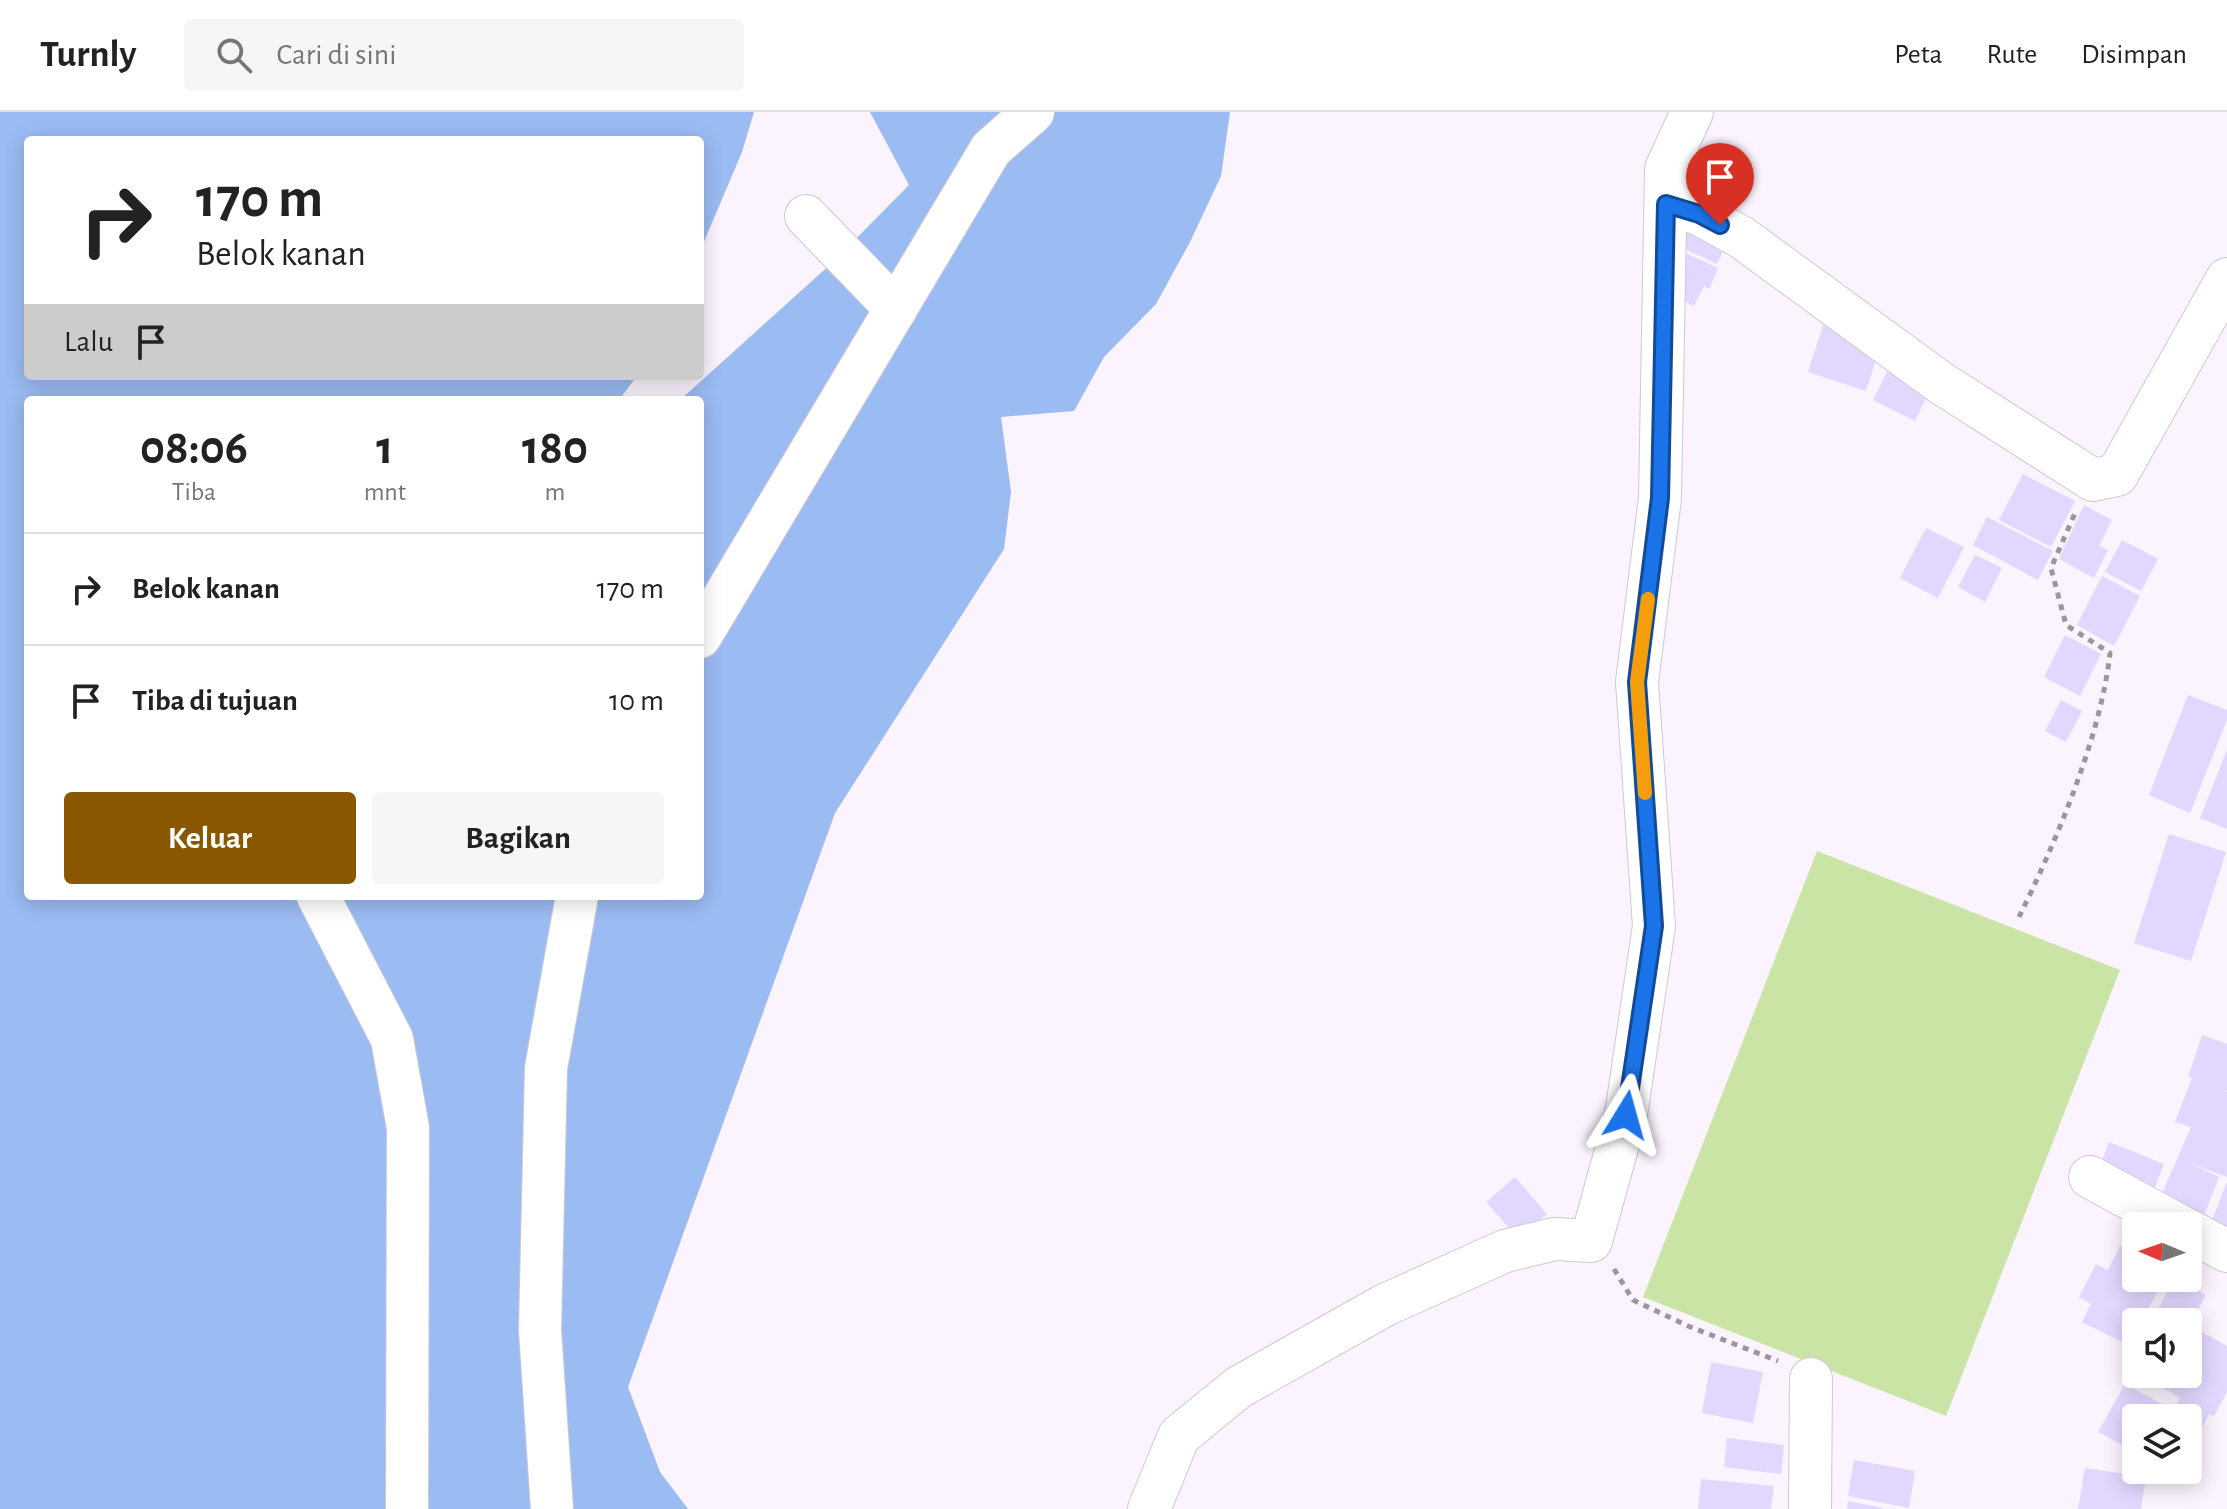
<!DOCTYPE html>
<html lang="id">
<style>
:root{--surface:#fff;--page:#f6f6f6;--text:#222;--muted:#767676;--line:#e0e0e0;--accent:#8a5701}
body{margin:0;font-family:"Alegreya Sans",sans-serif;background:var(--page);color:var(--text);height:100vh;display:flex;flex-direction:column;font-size:30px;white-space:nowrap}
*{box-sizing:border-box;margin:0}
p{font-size:26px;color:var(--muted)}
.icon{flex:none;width:44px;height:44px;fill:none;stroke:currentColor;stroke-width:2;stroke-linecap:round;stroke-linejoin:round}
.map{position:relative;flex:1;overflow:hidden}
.details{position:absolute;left:24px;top:284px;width:680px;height:504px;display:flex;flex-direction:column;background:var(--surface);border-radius:8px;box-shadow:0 4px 20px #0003}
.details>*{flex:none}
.banner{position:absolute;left:24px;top:24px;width:680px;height:244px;border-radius:8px;box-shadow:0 4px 20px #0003;background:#fff;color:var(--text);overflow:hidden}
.needle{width:52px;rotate:272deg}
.buttons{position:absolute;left:2122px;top:1100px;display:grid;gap:16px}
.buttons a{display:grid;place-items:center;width:80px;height:80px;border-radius:8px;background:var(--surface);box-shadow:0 4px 20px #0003;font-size:40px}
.pin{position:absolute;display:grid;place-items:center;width:68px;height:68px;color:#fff;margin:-82px -34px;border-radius:50% 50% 50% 0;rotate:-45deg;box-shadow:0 0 8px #0007}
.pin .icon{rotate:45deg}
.me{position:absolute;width:88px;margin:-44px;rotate:8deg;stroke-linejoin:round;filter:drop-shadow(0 0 6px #0008)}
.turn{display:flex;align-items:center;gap:28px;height:168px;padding:0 40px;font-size:36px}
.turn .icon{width:104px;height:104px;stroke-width:2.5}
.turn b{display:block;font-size:56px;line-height:68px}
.then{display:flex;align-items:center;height:76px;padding:0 40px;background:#0003;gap:16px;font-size:30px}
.eta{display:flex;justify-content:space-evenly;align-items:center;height:136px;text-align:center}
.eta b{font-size:48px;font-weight:700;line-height:56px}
.cta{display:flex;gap:16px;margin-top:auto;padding:16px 40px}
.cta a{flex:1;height:92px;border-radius:8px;background:var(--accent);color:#fff;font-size:32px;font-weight:700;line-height:92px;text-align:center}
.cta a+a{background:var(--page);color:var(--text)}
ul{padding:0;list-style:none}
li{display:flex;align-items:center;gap:24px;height:112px;padding:0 40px;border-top:2px solid var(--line)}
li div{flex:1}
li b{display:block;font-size:30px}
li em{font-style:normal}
header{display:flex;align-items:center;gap:48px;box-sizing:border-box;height:112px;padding:0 40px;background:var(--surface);border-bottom:2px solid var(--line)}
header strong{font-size:38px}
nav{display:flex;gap:44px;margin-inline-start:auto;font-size:28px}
.search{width:560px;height:72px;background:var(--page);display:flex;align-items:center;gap:20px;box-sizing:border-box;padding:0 28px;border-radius:8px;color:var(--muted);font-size:30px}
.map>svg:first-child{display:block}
.green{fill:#cae4a6}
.water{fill:#9bbbf3}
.building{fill:#e2d8ff}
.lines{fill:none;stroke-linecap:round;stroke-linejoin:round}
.minor-casing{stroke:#cfc8d2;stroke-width:44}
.path{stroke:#9b959d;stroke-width:5;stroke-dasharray:6 6;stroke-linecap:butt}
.minor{stroke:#fff;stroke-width:42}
.route-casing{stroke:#114b97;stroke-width:20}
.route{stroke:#1a73e8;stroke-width:14}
.slow{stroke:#f59e0b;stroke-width:14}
</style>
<header>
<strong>Turnly</strong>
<div class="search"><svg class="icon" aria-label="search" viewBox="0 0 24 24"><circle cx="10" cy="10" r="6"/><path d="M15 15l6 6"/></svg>Cari di sini</div>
<nav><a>Peta</a><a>Rute</a><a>Disimpan</a></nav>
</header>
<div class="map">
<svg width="2227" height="1397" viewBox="0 0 2227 1397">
<rect width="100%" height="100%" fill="#fbf3fe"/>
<!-- green -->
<polygon class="green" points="1817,739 2120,858 1946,1304 1643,1185"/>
<!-- water -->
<polygon class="water" points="0,0 754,0 742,40 700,139 700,28 28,28 28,264 637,264 619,288 28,288 28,784 700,784 700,288 680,288 833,150 909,73 870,0 1230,0 1221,64 1190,130 1156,192 1104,245 1074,299 1001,305 1011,380 1004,437 835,701 628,1275 660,1360 688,1397 0,1397"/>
<!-- building -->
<g class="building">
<polygon points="1692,104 1731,122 1717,152 1679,134"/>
<polygon points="1683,140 1718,156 1709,177 1704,174 1694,194 1673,184"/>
<polygon points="1823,213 1881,232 1866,279 1808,260"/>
<polygon points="1891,252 1933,272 1915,309 1873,288"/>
<polygon points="2023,362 2075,389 2051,435 1999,408"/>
<polygon points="2084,393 2112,408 2099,434 2108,438 2094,466 2059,447"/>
<polygon points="1987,405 2053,439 2038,468 1973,433"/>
<polygon points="1926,416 1964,435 1938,486 1900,466"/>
<polygon points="2122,428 2158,447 2141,479 2105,460"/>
<polygon points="1975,443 2002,456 1985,490 1958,475"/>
<polygon points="2102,464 2140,484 2114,534 2077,513"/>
<polygon points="2065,523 2101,542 2080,584 2044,565"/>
<polygon points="2188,583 2227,598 2227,608 2190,701 2149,683"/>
<polygon points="2061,588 2082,599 2066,630 2045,619"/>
<polygon points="2227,638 2227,717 2200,706"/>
<polygon points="2169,722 2226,740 2191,849 2134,831"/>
<polygon points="2202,923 2227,932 2227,979 2216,976 2227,980 2227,1065 2191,1052 2219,1065 2201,1111 2157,1093 2191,1015 2175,1010 2192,966 2188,965"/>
<polygon points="2109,1030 2164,1052 2153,1080 2098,1059"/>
<polygon points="1515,1065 1547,1102 1518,1126 1486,1090"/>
<polygon points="2227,1070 2227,1128 2207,1121"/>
<polygon points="2120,1134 2136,1142 2136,1166 2164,1166 2142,1210 2136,1210 2136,1222 2130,1234 2082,1210 2091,1192 2079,1185 2096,1152 2108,1158"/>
<polygon points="2175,1166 2206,1183 2188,1215 2188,1210 2151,1210"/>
<polygon points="2193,1215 2227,1234 2227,1280 2214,1304 2209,1302 2202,1316 2172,1301 2180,1286 2161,1275 2168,1262 2188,1262 2188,1224"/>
<polygon points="1711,1250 1763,1260 1753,1311 1702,1301"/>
<polygon points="2125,1272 2162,1292 2155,1306 2136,1306 2136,1340 2098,1320"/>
<polygon points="1727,1326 1784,1333 1781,1362 1724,1355"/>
<polygon points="1854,1348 1915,1359 1909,1396 1848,1384"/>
<polygon points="2085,1356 2146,1365 2141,1397 2078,1397"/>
<polygon points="1701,1367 1774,1374 1771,1397 1698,1397"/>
<polygon points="1848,1389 1883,1396 1883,1397 1847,1397"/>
</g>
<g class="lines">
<!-- minor casing -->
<g class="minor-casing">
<g id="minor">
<polyline points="1666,92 1699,102 1741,125 1941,271 2093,368 2117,363 2227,167"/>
<polyline points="806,104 896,197"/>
<polyline points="700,525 991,37 1033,0"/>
<polyline points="318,784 392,927 408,1016 407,1397"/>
<polyline points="2090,1065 2180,1114"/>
<polyline points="2188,1118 2227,1139"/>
<polyline points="552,1397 540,1218 546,956 577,784"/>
<polyline points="1149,1397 1179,1324 1239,1275 1385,1193 1505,1139 1555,1127 1591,1129 1626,1003 1654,814 1637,570 1660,386 1666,57 1692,0"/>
<polyline points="1810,1397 1811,1267"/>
</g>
</g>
<!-- path -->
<g class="path">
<path d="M2019 805C2056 730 2101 624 2110 541L2066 513 2051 456 2075 401"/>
<polyline points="1614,1157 1633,1188 1688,1214 1778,1249"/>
</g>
<!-- minor -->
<use href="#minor" class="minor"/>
</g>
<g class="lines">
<!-- route casing -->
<g class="route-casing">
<polyline id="route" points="1626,1003 1654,814 1637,570 1660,386 1666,92 1699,102 1720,113"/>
</g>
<!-- route -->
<use href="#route" class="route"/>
<!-- slow -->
<polyline class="slow" points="1645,681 1637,570 1648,487"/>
</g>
</svg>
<div class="buttons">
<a><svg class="needle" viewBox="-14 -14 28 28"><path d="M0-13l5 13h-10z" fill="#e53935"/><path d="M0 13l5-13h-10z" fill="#767676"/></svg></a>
<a><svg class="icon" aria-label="sound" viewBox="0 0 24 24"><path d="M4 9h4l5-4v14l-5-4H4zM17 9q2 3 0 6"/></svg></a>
<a><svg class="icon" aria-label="layers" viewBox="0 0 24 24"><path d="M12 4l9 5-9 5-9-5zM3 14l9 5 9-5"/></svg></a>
</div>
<div class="pin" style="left:1720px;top:113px;background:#d93025"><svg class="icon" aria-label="arrive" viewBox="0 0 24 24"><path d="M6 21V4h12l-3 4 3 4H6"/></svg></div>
<svg class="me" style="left:1626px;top:1003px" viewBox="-20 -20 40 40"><path d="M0-17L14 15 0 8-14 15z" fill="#1a73e8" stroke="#fff" stroke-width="4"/></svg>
<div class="banner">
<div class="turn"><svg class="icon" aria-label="right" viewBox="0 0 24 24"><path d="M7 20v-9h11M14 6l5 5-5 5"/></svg><div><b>170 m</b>Belok kanan</div></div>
<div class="then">Lalu<svg class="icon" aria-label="arrive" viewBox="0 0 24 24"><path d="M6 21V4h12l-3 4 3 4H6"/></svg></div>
</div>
<section class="details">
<div class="eta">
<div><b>08:06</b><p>Tiba</p></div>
<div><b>1</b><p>mnt</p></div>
<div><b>180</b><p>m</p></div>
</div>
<ul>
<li><svg class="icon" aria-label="right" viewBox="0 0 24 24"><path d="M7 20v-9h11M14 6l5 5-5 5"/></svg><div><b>Belok kanan</b></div><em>170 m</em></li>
<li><svg class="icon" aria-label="arrive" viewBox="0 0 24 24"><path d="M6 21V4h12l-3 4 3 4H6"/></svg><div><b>Tiba di tujuan</b></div><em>10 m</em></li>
</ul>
<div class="cta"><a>Keluar</a><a>Bagikan</a></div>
</section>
</div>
